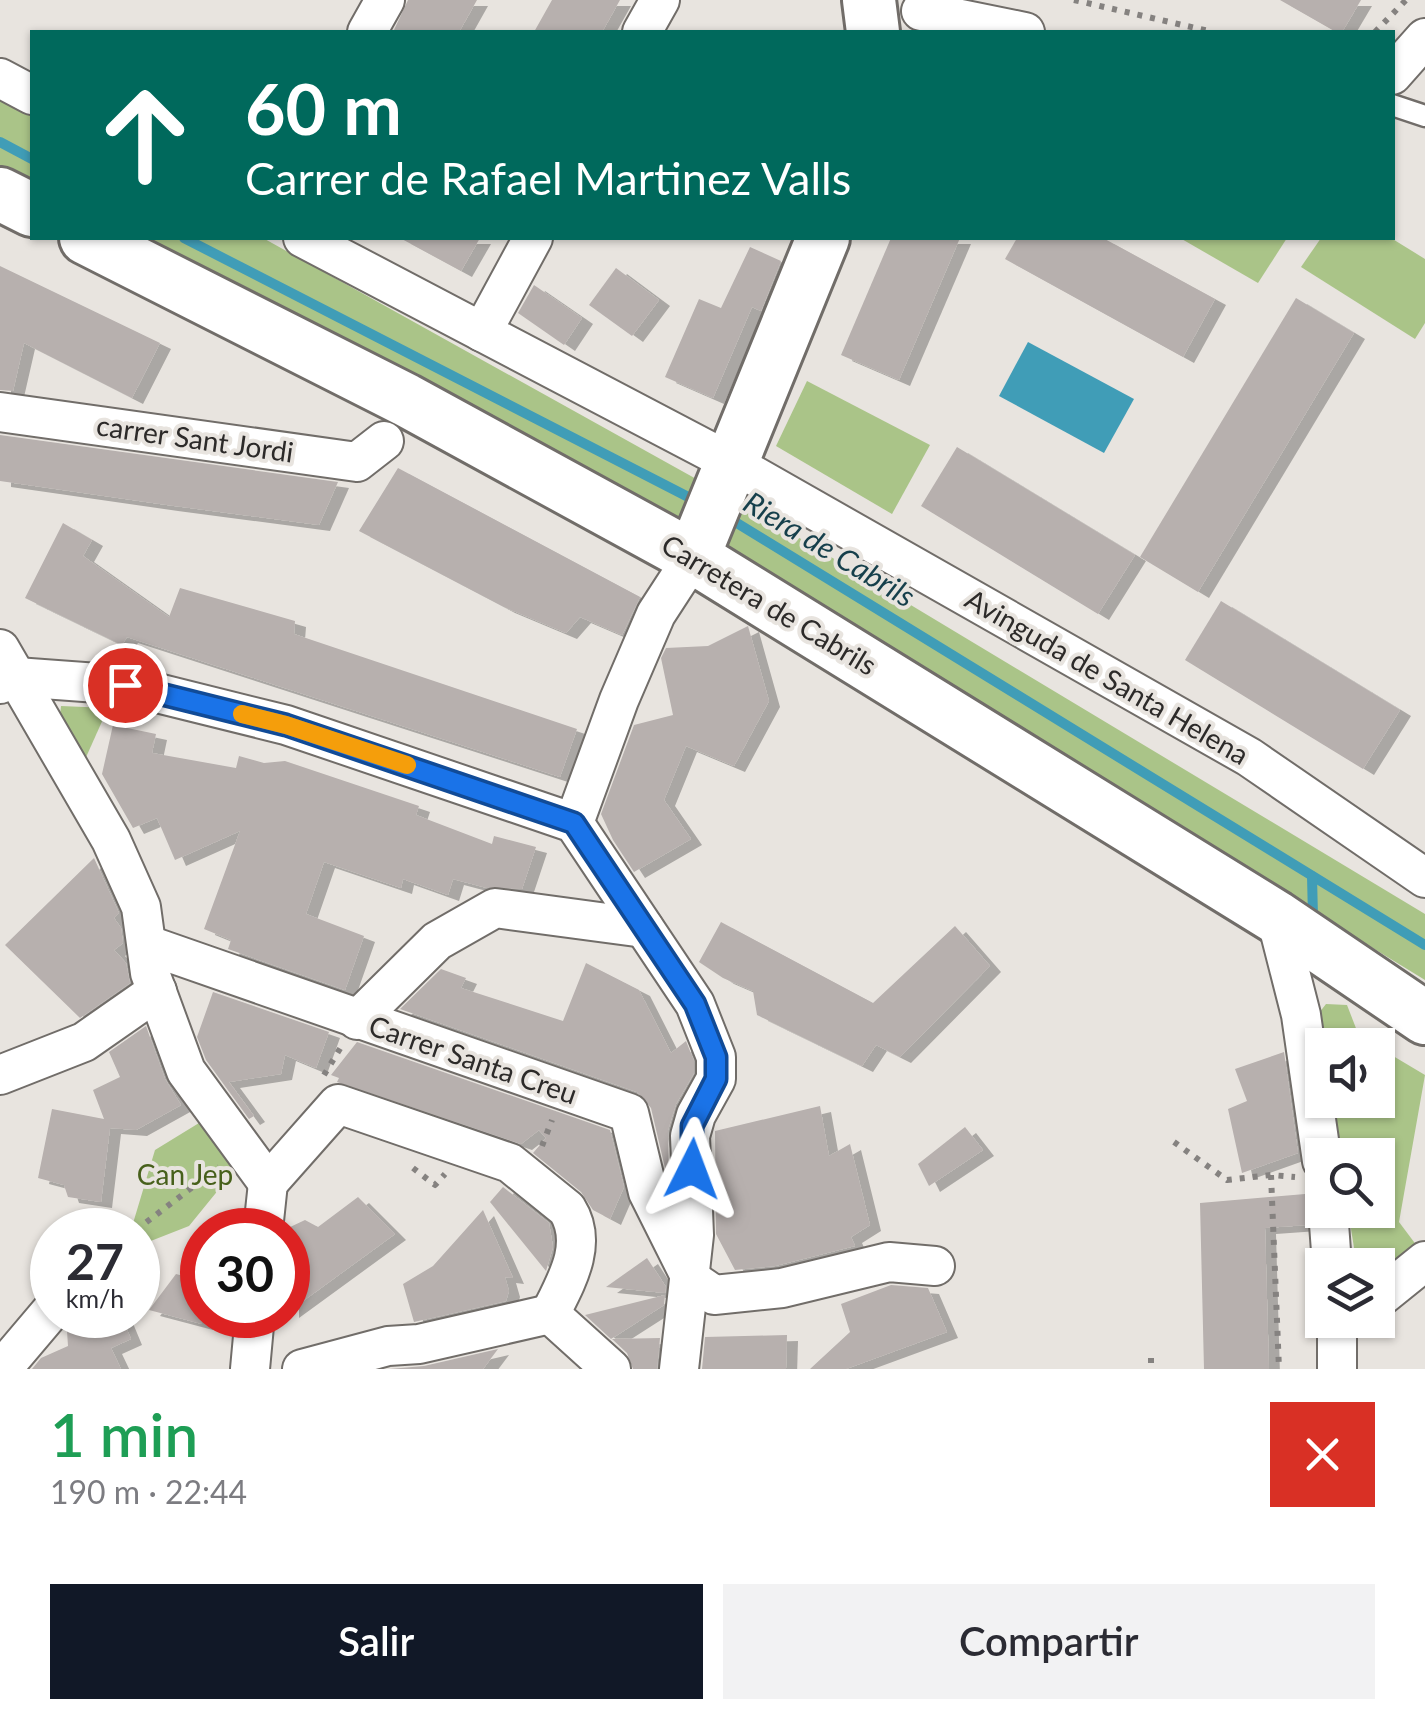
<!DOCTYPE html>
<html lang="es">
<meta charset="utf-8">
<style>
:root{--surface:#fff;--page:#f2f2f3;--text:#2b2b33;--muted:#7c7c81;--accent:#111827}
body{margin:0;font-family:Lato,sans-serif;background:var(--page);color:var(--text);height:100vh;display:flex;flex-direction:column;font-size:38px;white-space:nowrap}
*{box-sizing:border-box;margin:0}
p{font-size:32px;color:var(--muted)}
.icon{flex:none;width:55px;height:55px;fill:none;stroke:currentColor;stroke-width:2;stroke-linecap:round;stroke-linejoin:round}
.map{position:relative;height:1369px;overflow:hidden}
.side{display:flex;flex-direction:column;background:var(--surface);flex:1}
.side>*{flex:none}
.top-card{position:absolute;left:30px;top:30px;width:1365px;height:210px;border-radius:0px;box-shadow:0 2px 8px #0004;background:#00695c;color:#fff;overflow:hidden}
.tools{position:absolute;left:1305px;top:1028px;display:grid;gap:20px}
.tools a{display:grid;place-items:center;width:90px;height:90px;border-radius:0px;background:var(--surface);box-shadow:0 2px 8px #0004;font-size:50px}
.speed{position:absolute;left:30px;top:1208px;display:flex;gap:20px;font-size:50px;font-weight:700;text-align:center}
.speed>*{display:grid;place-content:center;width:130px;height:130px;border-radius:50%;background:var(--surface);box-shadow:0 2px 8px #0004;line-height:1}
.speed small{font-size:25px;font-weight:400}
.speed .limit{border:15px solid #d22;background:#fff;color:#111}
.pin{position:absolute;display:grid;place-items:center;width:85px;height:85px;color:#fff;margin:-42px;border:5px solid #fff;border-radius:50%;box-shadow:0 2px 10px #0007}
.me{position:absolute;width:110px;margin:-55px;rotate:3deg;stroke-linejoin:round;filter:drop-shadow(0 0 8px #0008)}
.turn{display:flex;align-items:center;gap:35px;height:210px;padding:0 50px;font-size:45px}
.turn .icon{width:130px;height:130px;stroke-width:2.5}
.turn b{display:block;font-size:70px;line-height:85px}
.round{display:grid;place-items:center;flex:none;width:105px;height:105px;border-radius:0px;background:var(--page)}
.headline{display:flex;align-items:center;justify-content:space-between;height:170px;padding:0 50px}
h1{font-size:60px;font-weight:600;line-height:75px;color:#1e9e55}
.primary-button{display:flex;gap:20px;margin-top:auto;padding:20px 50px}
.primary-button a{flex:1;height:115px;border-radius:0px;background:var(--accent);color:#fff;font-size:40px;font-weight:600;line-height:115px;text-align:center}
.primary-button a+a{background:var(--page);color:var(--text)}
.map>svg:first-child{display:block}
.green{fill:#aac488}
.water{fill:#409db7}
.lines{fill:none;stroke-linecap:round;stroke-linejoin:round}
.stream{stroke:#409db7;stroke-width:10}
.building{fill:#b7b0ae;filter:url(#shadow)}
.lane-casing{stroke:#716d69;stroke-width:25}
.street-casing{stroke:#716d69;stroke-width:42}
.secondary-casing{stroke:#716d69;stroke-width:58}
.path{stroke:#858280;stroke-width:6;stroke-dasharray:5 8;stroke-linecap:butt}
.lane{stroke:#fff;stroke-width:20}
.street{stroke:#fff;stroke-width:38}
.secondary{stroke:#fff;stroke-width:52}
.route-casing{stroke:#114b97;stroke-width:25}
.route{stroke:#1a73e8;stroke-width:18}
.slow{stroke:#f59e0b;stroke-width:18}
.labels{text-anchor:middle;stroke-width:8;stroke-linejoin:round;paint-order:stroke}
.street-label{font-size:28px;fill:#2c2a29;stroke:#e8e4df}
.park-label{font-size:28px;fill:#47601b;stroke:#e8e4df}
.water-label{font-size:30px;font-style:italic;fill:#153f4b;stroke:#e8e4df}
</style>
<div class="map">
<svg width="1425" height="1369" viewBox="0 0 1425 1369">
<defs>
<filter id="shadow"><feDropShadow dx="11" dy="6" stdDeviation="0" flood-color="#0004"/></filter>
</defs>
<rect width="100%" height="100%" fill="#e8e4df"/>
<!-- green -->
<g class="green">
<polygon points="0,92 32,110 32,187 0,170"/>
<polygon points="131,238 263,238 761,515 1425,914 1425,980 994,716 771,574"/>
<polygon points="1180,238 1287,238 1258,283"/>
<polygon points="1321,238 1391,238 1425,259 1425,323 1415,339 1301,267"/>
<polygon points="807,381 930,445 892,514 776,446"/>
<polygon points="61,706 108,708 83,764 60,716"/>
<polygon points="1326,1004 1347,1005 1359,1036 1374,1045 1322,1045 1319,1013"/>
<path d="M1378 1047 1425 1075 1399 1222 1420 1250C1393 1267 1382 1276 1355 1254L1348 1210H1378V1155H1339L1330 1100H1378Z"/>
<polygon points="199,1123 237,1167 189,1226 138,1246 138,1230 131,1230 155,1150"/>
</g>
<!-- water -->
<polygon class="water" points="1028,342 1134,399 1104,453 999,396"/>
<g class="lines">
<!-- stream -->
<g class="stream">
<polyline points="0,142 32,159"/>
<polyline points="184,238 698,502"/>
<polyline points="727,517 1425,945"/>
<polyline points="1312,876 1313,917"/>
</g>
</g>
<!-- building -->
<g class="building">
<polygon points="408,0 477,0 459,32 393,32"/>
<polygon points="552,0 620,0 602,32 534,32"/>
<polygon points="1280,0 1361,0 1342,32 1336,32"/>
<polygon points="400,238 480,238 461,271"/>
<polygon points="891,238 960,238 899,380 841,355"/>
<polygon points="1017,238 1103,238 1215,299 1183,357 1005,259"/>
<polygon points="750,247 781,261 761,311 752,307 713,398 665,377 699,299 721,308"/>
<polygon points="0,266 160,343 132,398 24,343 13,391 0,390"/>
<polygon points="616,268 659,300 632,336 589,305"/>
<polygon points="534,285 582,318 564,345 518,313"/>
<polygon points="1296,298 1354,333 1198,592 1140,557"/>
<polygon points="0,435 338,482 319,525 167,505 0,481"/>
<polygon points="957,447 1135,555 1098,614 921,506"/>
<polygon points="398,468 640,597 622,635 580,617 566,633 504,607 359,531"/>
<polygon points="63,523 92,540 83,556 169,617 180,588 295,621 294,634 577,729 560,777 127,637 122,645 25,598"/>
<polygon points="1221,601 1400,710 1363,769 1185,660"/>
<polygon points="748,626 769,701 734,766 686,746 664,800 691,839 634,872 613,840 601,814 634,725 673,715 661,658 666,648 708,646"/>
<polygon points="113,725 156,734 152,753 236,768 239,756 264,763 285,761 419,806 416,815 492,844 494,836 536,847 522,889 487,888 453,879 448,895 403,879 401,888 324,862 306,914 364,936 345,990 228,949 231,940 204,929 240,831 175,860 157,818 133,828 102,774"/>
<polygon points="94,858 119,913 114,918 121,928 123,943 114,950 126,963 130,983 80,1018 5,945"/>
<polygon points="721,922 873,1003 955,926 990,966 900,1057 876,1045 862,1066 757,1015 753,991 723,978 699,962"/>
<polygon points="586,963 639,990 671,1053 686,1041 694,1061 694,1073 676,1104 668,1130 669,1185 651,1108 637,1092 400,1009 441,969 466,978 461,988 563,1021"/>
<polygon points="213,992 329,1032 316,1068 285,1055 281,1074 229,1082 254,1116 249,1119 206,1060 197,1037"/>
<polygon points="146,1026 165,1079 181,1105 136,1130 110,1128 101,1202 68,1197 64,1185 38,1178 52,1109 104,1119 93,1090 120,1077 109,1052"/>
<polygon points="357,1042 610,1130 624,1187 610,1219 593,1210 581,1192 533,1153 546,1138 539,1130 521,1144 337,1082 339,1078 331,1075"/>
<polygon points="1284,1052 1298,1153 1242,1173 1228,1109 1247,1101 1235,1069"/>
<polygon points="820,1106 829,1156 850,1144 870,1225 851,1237 855,1246 775,1266 735,1270 716,1234 715,1131"/>
<polygon points="965,1127 983,1150 929,1186 918,1164"/>
<polygon points="503,1187 549,1223 553,1247 546,1271 490,1202"/>
<polygon points="1305,1194 1307,1225 1265,1228 1269,1369 1204,1369 1200,1203"/>
<polygon points="358,1197 395,1234 288,1312 288,1228 305,1220 318,1227"/>
<polygon points="483,1210 513,1278 505,1277 509,1291 506,1301 414,1322 403,1284 433,1266"/>
<polygon points="647,1258 666,1287 665,1293 606,1287"/>
<polygon points="176,1274 202,1281 202,1324 149,1310"/>
<polygon points="891,1285 928,1288 947,1332 846,1369 810,1369 850,1332 841,1304"/>
<polygon points="665,1295 664,1305 611,1339 585,1315"/>
<polygon points="104,1315 121,1315 131,1339 111,1348 121,1369 32,1369 41,1358 68,1346 67,1331"/>
<polygon points="787,1335 786,1369 702,1369 705,1337"/>
<polygon points="660,1338 657,1369 633,1369 627,1353 612,1339"/>
<polygon points="498,1349 483,1369 389,1369 424,1366"/>
</g>
<g class="lines">
<!-- lane casing -->
<g class="lane-casing">
<polyline id="lane" points="1392,105 1425,116"/>
</g>
<!-- street casing -->
<g class="street-casing">
<g id="street">
<polyline points="921,11 1025,32"/>
<polyline points="367,32 385,0"/>
<polyline points="642,32 660,0"/>
<polyline points="1392,75 1425,38"/>
<polyline points="0,78 32,95"/>
<polyline points="303,238 730,462 1249,757 1425,878"/>
<polyline points="482,332 533,238"/>
<polyline points="0,412 357,462 384,441"/>
<polyline points="0,649 111,840 141,907 150,973 186,1071 268,1183"/>
<polyline points="0,684 16,677 125,685 286,725 574,823 695,1004 716,1057 716,1079 696,1115 690,1136 694,1235 679,1369"/>
<polyline points="574,823 619,700 656,614 693,557"/>
<polyline points="1276,917 1301,1015 1322,1161"/>
<polyline points="148,945 629,1113 648,1192 692,1280 714,1295 782,1288 889,1262 935,1266"/>
<polyline points="357,1020 437,941 495,908 644,928"/>
<polyline points="0,1075 84,1042 157,991"/>
<path d="M268 1183 338 1104 510 1163 567 1209C589 1244 566 1282 550 1314"/>
<polyline points="1328,1210 1332,1265"/>
<polyline points="263,1230 268,1183"/>
<polyline points="1378,1299 1425,1261"/>
<polyline points="550,1314 611,1369"/>
<polyline points="1337,1320 1337,1369"/>
<polyline points="2,1369 52,1310"/>
<polyline points="250,1369 255,1315"/>
<polyline points="302,1369 388,1346 419,1344 550,1314"/>
</g>
</g>
<!-- secondary casing -->
<g class="secondary-casing">
<g id="secondary">
<polyline points="869,0 873,32"/>
<polyline points="0,194 32,210"/>
<polyline points="86,238 406,400 693,557 1276,917 1425,1018"/>
<polyline points="693,557 823,238"/>
</g>
</g>
<!-- path -->
<g class="path">
<polyline points="1074,0 1213,32"/>
<polyline points="1375,32 1406,0"/>
<polyline points="324,1075 341,1047"/>
<polyline points="1174,1142 1227,1180 1271,1175 1295,1177"/>
<polyline points="542,1146 552,1120"/>
<polyline points="413,1168 435,1185 445,1174"/>
<polyline points="1271,1175 1279,1369"/>
<polyline points="136,1230 219,1167"/>
<polyline points="1151,1358 1151,1369"/>
</g>
<!-- lane -->
<use href="#lane" class="lane"/>
<!-- street -->
<use href="#street" class="street"/>
<!-- secondary -->
<use href="#secondary" class="secondary"/>
</g>
<g class="lines">
<!-- route casing -->
<g class="route-casing">
<polyline id="route" points="125,685 286,725 574,823 695,1004 716,1057 716,1079 692,1126 692,1169"/>
</g>
<!-- route -->
<use href="#route" class="route"/>
<!-- slow -->
<polyline class="slow" points="242,714 286,725 407,765"/>
</g>
<g class="labels">
<!-- street labels -->
<g class="street-label">
<text transform="translate(195 439) rotate(8)" y="10">carrer Sant Jordi</text>
<text transform="translate(769 605) rotate(31)" y="10">Carretera de Cabrils</text>
<text transform="translate(1107 677) rotate(30)" y="10">Avinguda de Santa Helena</text>
<text transform="translate(473 1060) rotate(19)" y="10">Carrer Santa Creu</text>
</g>
<!-- park labels -->
<g class="park-label">
<text x="185" y="1185">Can Jep</text>
</g>
<!-- water labels -->
<g class="water-label">
<text transform="translate(829 550) rotate(31)" y="10">Riera de Cabrils</text>
</g>
</g>
</svg>
<div class="tools">
<a><svg class="icon" aria-label="sound" viewBox="0 0 24 24"><path d="M4 9h4l5-4v14l-5-4H4zM17 9q2 3 0 6"/></svg></a>
<a><svg class="icon" aria-label="search" viewBox="0 0 24 24"><circle cx="10" cy="10" r="6"/><path d="M15 15l6 6"/></svg></a>
<a><svg class="icon" aria-label="layers" viewBox="0 0 24 24"><path d="M12 4l9 5-9 5-9-5zM3 14l9 5 9-5"/></svg></a>
</div>
<div class="speed"><div>27<small>km/h</small></div><div class="limit">30</div></div>
<div class="pin" style="left:125px;top:685px;background:#d93025"><svg class="icon" aria-label="arrive" viewBox="0 0 24 24"><path d="M6 21V4h12l-3 4 3 4H6"/></svg></div>
<svg class="me" style="left:692px;top:1169px" viewBox="-20 -20 40 40"><path d="M0-17L14 15 0 8-14 15z" fill="#1a73e8" stroke="#fff" stroke-width="4"/></svg>
<div class="top-card">
<div class="turn"><svg class="icon" aria-label="ahead" viewBox="0 0 24 24"><path d="M12 20V5M6 11l6-6 6 6"/></svg><div><b>60 m</b>Carrer de Rafael Martinez Valls</div></div>
</div>
</div>
<section class="side">
<div class="headline"><div><h1>1 min</h1><p>190 m · 22:44</p></div><a class="round" style="background:#d93025;color:#fff"><svg class="icon" aria-label="close" viewBox="0 0 24 24"><path d="M6 6l12 12M18 6L6 18"/></svg></a></div>
<div class="primary-button"><a>Salir</a><a>Compartir</a></div>
</section>
